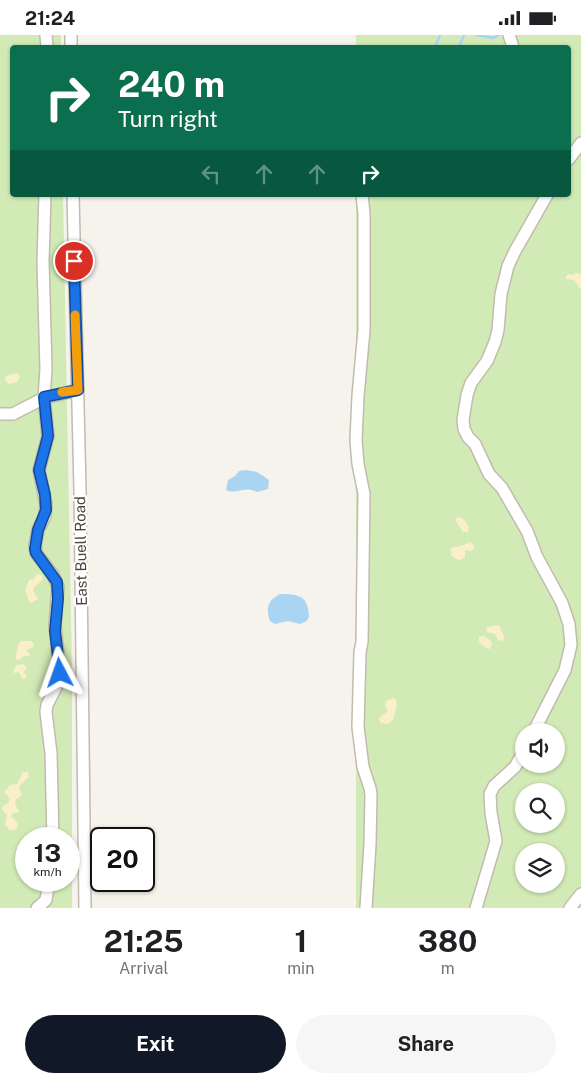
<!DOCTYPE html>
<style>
:root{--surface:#fff;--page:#f6f6f6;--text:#202124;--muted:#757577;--accent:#111827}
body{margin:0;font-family:"Public Sans",sans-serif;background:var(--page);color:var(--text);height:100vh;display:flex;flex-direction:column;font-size:19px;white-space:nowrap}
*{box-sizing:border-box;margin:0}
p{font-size:16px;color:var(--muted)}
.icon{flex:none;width:28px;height:28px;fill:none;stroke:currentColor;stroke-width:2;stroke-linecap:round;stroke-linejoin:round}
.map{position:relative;height:873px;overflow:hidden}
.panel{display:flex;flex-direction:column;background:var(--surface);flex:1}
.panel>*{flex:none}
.top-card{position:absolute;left:10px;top:10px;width:561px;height:152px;border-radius:5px;box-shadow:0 1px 4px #0004;background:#0b6e4f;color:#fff;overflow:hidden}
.fabs{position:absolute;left:515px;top:688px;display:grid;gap:10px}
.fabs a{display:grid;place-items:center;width:50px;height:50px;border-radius:50%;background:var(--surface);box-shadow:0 1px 4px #0004;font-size:25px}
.speed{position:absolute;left:15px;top:792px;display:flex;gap:10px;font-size:25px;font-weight:700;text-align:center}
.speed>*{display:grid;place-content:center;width:65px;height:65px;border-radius:50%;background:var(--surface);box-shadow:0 1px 4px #0004;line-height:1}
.speed small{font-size:12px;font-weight:400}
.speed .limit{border:2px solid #111;border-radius:8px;background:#fff;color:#111}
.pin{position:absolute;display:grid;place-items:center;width:42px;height:42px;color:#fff;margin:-21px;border:2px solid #fff;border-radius:50%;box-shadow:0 1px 5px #0007}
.me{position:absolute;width:55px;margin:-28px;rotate:356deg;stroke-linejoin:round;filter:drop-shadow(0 0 4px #0008)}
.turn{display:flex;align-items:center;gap:18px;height:105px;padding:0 25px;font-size:22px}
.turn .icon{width:65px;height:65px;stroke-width:2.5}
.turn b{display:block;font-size:35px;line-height:42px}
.lanes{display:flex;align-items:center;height:48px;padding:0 25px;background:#0003;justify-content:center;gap:25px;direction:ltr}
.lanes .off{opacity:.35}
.eta{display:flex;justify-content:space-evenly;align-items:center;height:85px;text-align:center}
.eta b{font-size:30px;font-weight:700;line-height:35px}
.action{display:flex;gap:10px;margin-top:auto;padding:10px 25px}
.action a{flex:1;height:58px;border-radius:30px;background:var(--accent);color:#fff;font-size:20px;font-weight:700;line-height:58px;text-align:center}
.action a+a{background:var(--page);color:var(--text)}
.status{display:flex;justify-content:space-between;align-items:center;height:35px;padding:0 25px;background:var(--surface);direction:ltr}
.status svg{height:14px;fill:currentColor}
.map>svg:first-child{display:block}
.green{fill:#d2eab5;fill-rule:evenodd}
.sand{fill:#f9efc9}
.water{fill:#a9d4f2}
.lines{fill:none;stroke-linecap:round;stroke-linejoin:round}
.stream{stroke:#a9d4f2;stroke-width:2.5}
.minor-casing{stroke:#c2bbae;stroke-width:14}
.minor{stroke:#fff;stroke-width:11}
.route-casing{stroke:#114b97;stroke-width:12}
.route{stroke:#1a73e8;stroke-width:9}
.slow{stroke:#f59e0b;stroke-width:9}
.labels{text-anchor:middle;stroke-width:4.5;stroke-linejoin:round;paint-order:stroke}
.street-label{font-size:15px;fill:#4b4439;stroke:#fff}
</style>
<div class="status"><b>21:24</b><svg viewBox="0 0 49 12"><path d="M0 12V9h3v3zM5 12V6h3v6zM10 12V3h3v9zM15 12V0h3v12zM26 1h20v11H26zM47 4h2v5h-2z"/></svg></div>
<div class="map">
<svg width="581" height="873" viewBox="0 0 581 873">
<rect width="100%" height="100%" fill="#f6f3ec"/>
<!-- green -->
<g class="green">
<path d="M0 0H61V12H12V160H63L72 637V873H0ZM26 804H69V846H26Z"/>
<path d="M356 0H581V873H356V160H569V12H356ZM524 696H556V729H524ZM524 756H556V789H524ZM524 816H556V849H524Z"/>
</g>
<!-- sand -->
<g class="sand">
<polygon points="576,238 581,239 581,255 574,245 565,244 568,239 573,240"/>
<polygon points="17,338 20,342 17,347 10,349 6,347 5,341"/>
<polygon points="458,482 464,484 469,492 468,497 463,497 455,485"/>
<path d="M470 507 473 509 474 514 471 516 465 515V522C460 527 456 525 451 520V513L461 511Z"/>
<polygon points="38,539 42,540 43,545 34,552 33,555 38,564 31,568 29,566 25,555 29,545 33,544"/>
<polygon points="499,590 504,601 503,606 498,605 495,599 487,597 486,594 487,592"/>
<polygon points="484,601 491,606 492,610 490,614 486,613 479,607 479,602"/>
<path d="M22 606H31L34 609 33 612 26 615 31 621H24L19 625 16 624C15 619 18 615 18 609Z"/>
<polygon points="23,629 27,633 24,637 27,641 24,644 21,642 19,637 14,638 13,636 16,630"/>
<path d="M393 663 396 665C398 671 394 686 389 689L380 688 379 683 388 676 385 671 386 666Z"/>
<polygon points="23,737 28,737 29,742 19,751 22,760 16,764 15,768 19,777 13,778 11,781 17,787 18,792 15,795 10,795 5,790 7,780 2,774 4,770 8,768 10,764 4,757 10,750 17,749"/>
</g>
<!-- water -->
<g class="water">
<path d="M246 435 257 437 269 445 268 454 257 457C244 450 237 460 226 455L228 445 235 441 239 436Z"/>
<path d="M280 559C299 559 308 561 309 581L307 586 300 589 288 586 275 589 270 586C266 573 267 566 280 559Z"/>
</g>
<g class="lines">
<!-- stream -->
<g class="stream">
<polyline points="476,0 493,3 499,0"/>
<polyline points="435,12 440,0"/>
<polyline points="459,12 464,0"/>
</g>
<!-- minor casing -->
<g class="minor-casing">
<g id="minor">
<polyline points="46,0 47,12"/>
<polyline points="71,0 71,12"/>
<polyline points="509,0 513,12"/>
<polyline points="569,124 581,108"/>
<polyline points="45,160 43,226 46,334 44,363 48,401 39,435 46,470 45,481 38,495 35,510 36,518 53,540 58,552 55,590 60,639 58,648 47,670 46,677 51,718 53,804"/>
<polyline points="73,160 80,455 85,873"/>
<polyline points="362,160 364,179 364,295 358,361 356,405 358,429 364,459 362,607 360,617 358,692 363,732 370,753 371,760 370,809 366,873"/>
<polyline points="0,379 13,379 44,363 78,355"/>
<polyline points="534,696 565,635 571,610 569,589 562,568 537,522 527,496 502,453 489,439 475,409 468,402 464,394 463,385 467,360 471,348 487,326 495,307 498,295 501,259 508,231 515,216 547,160"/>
<polyline points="37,873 46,865 49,846"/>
<polyline points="476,873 496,806 491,778 490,759 494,751 515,732 524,716"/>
<polyline points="570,873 581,859"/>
</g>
</g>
<!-- minor -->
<use href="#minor" class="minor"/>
</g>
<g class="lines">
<!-- route casing -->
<g class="route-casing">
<polyline id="route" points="60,638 55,596 58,563 57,547 36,518 35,514 38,495 46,475 45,460 39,435 48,401 44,362 78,355 74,226"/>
</g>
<!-- route -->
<use href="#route" class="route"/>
<!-- slow -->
<polyline class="slow" points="62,357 78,355 75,280"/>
</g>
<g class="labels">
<!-- street labels -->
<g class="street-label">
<text transform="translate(81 516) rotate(-91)" y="5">East Buell Road</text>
</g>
</g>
</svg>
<div class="fabs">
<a><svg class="icon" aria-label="sound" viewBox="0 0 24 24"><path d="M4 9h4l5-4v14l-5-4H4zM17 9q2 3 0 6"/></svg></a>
<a><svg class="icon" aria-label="search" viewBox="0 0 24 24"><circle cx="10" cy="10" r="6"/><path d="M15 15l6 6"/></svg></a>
<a><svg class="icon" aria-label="layers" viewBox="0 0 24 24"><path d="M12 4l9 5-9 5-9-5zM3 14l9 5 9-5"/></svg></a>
</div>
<div class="speed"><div>13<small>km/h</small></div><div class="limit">20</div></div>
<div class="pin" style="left:74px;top:226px;background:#d93025"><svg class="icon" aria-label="arrive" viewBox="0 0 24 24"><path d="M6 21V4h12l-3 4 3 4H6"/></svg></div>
<svg class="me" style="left:60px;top:638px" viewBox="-20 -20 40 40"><path d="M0-17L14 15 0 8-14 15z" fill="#1a73e8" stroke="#fff" stroke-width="4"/></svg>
<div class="top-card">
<div class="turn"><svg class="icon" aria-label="right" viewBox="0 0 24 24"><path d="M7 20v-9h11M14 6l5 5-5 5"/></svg><div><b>240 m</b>Turn right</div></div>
<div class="lanes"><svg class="icon off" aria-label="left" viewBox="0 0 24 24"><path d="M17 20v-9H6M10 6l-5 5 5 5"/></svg><svg class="icon off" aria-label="ahead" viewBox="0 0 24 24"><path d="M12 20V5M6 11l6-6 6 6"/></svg><svg class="icon off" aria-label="ahead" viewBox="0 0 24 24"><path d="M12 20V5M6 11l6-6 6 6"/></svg><svg class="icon" aria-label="right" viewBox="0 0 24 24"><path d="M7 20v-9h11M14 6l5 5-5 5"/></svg></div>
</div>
</div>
<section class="panel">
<div class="eta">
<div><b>21:25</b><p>Arrival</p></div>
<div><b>1</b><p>min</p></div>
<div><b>380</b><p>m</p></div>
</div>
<div class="action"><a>Exit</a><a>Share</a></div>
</section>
